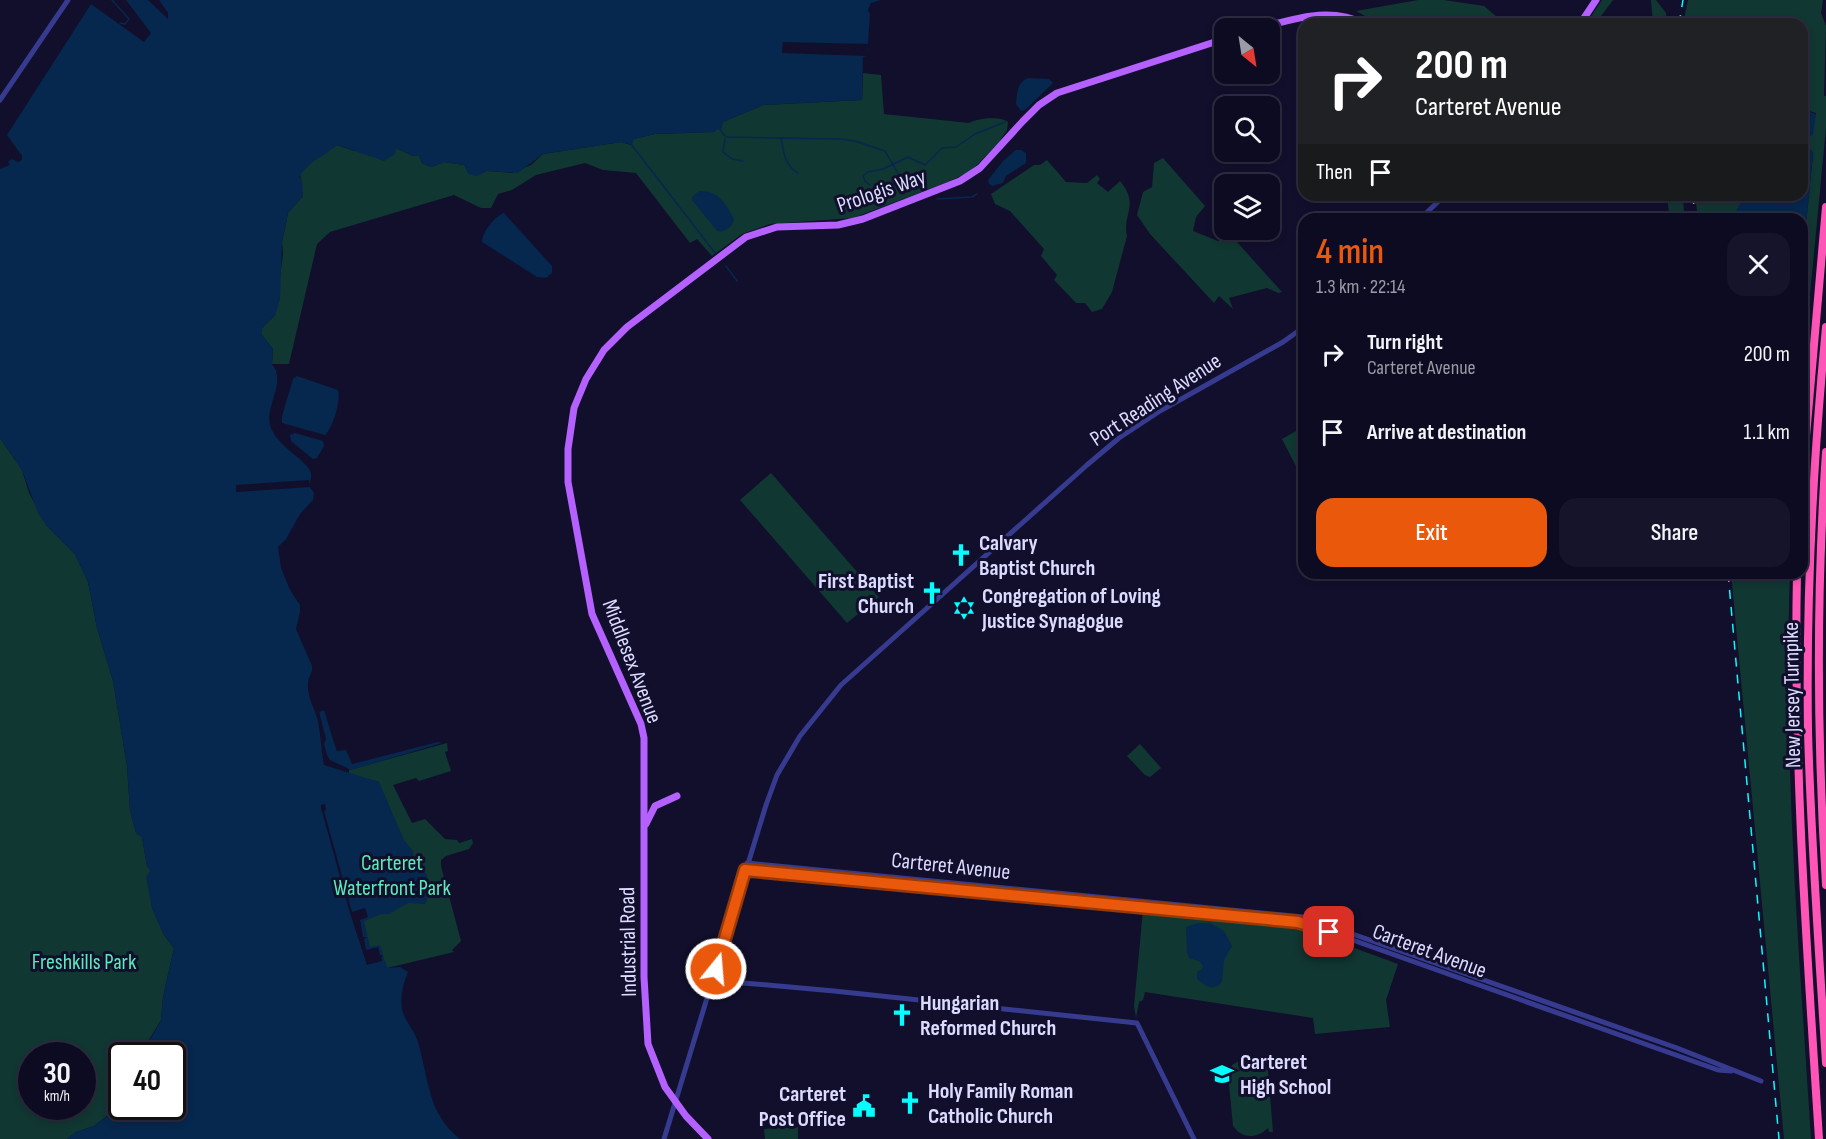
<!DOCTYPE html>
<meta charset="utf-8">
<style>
:root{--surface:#0d0b21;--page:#16142a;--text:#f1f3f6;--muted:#9a9ba5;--line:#2d2b3f;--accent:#ea580c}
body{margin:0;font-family:"Sofia Sans Condensed",sans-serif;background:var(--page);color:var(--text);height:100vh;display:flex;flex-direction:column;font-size:22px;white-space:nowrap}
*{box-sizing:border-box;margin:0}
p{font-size:20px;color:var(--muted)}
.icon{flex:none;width:33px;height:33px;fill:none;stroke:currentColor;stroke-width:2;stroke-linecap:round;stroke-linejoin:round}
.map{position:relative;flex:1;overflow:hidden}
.details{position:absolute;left:1298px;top:213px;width:510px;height:366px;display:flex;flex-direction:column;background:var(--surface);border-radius:18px;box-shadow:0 3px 9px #0003,0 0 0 2px var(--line)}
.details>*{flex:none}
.guide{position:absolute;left:1298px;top:18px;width:510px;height:183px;border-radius:18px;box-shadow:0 3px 9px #0003,0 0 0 2px var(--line);background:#202124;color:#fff;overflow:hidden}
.needle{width:39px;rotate:150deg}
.tools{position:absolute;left:1214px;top:18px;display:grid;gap:12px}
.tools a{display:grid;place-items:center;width:66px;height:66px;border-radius:12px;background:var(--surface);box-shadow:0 3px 9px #0003,0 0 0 2px var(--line);font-size:30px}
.speed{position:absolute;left:18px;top:1042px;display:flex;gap:12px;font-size:30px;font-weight:700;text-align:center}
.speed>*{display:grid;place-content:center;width:78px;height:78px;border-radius:50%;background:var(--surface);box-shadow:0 3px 9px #0003,0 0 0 2px var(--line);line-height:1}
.speed small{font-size:15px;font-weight:400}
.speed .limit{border:3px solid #111;border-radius:9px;background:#fff;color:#111}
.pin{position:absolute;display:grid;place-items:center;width:51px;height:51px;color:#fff;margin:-26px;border-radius:12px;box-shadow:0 3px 9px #0006}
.me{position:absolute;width:66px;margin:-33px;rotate:17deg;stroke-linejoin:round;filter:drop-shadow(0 0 4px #0008)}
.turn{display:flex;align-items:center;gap:21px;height:126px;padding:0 18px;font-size:27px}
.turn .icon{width:78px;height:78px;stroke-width:2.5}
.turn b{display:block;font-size:42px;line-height:51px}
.then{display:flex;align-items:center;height:57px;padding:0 18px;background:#0003;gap:12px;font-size:22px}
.round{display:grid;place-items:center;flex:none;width:63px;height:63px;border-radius:18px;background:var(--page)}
.summary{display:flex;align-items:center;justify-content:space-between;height:102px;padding:0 18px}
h1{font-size:36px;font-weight:600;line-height:45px;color:var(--accent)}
.action{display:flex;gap:12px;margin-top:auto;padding:12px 18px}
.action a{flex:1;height:69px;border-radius:18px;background:var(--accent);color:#fff;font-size:24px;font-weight:600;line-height:69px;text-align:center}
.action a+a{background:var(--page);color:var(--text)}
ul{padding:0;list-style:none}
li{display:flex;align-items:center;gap:18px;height:78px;padding:0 18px}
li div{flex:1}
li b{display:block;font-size:22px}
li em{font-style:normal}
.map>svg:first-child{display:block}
.green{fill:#113732;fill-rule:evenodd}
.water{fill:#06274e}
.pier{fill:#110f2c}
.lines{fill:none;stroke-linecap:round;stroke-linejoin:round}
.stream{stroke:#06274e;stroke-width:1.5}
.minor{stroke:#363b8f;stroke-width:5}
.major{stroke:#b561ff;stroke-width:7}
.highway{stroke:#ff55b6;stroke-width:8}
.rail{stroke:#06fdff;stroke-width:1.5;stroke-dasharray:9 8;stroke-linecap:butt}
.route-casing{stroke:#983908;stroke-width:15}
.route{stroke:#ea580c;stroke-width:10}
.labels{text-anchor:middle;stroke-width:6;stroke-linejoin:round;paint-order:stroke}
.street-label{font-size:22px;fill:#dbdaff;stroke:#110f2c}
.poi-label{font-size:22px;font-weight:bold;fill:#dbdaff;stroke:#110f2c;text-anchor:start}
.park-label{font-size:22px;fill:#5beab9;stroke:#110f2c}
</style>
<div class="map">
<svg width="1826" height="1139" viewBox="0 0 1826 1139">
<rect width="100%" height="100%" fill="#110f2c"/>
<!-- green -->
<g class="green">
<polygon points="1418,0 1444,0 1484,6 1505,24 1379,24 1356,11"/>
<polygon points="1602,0 1613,0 1595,24 1586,24"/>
<polygon points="1651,0 1656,0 1666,13 1667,24 1653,24"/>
<polygon points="1688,0 1823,0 1821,13 1826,26 1824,96 1826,96 1826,128 1802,378 1802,264 1813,154 1805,141 1816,113 1802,109 1802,24 1683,24"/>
<path d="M863 73 881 75 884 114 969 123C978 118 1000 116 1008 122L1007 130 999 142 977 165 967 173 950 181 853 218 770 224 742 234 712 256 697 239 690 243 636 173 603 170 585 163 536 175 512 190 498 194 491 208H481L454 195 330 232 317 244 289 364H272L273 349 262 335V328L275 315 283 254 282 242 288 213 303 196 300 174 312 161 337 145 354 151 398 149 413 156 419 155 422 163 431 167 444 162 464 165 469 174 487 171 512 173 531 165 543 154 621 142 631 145 633 139 655 134 714 132 723 122 763 105 862 100Z"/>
<polygon points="1163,158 1205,206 1196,217 1193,231 1218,241 1228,232 1282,292 1278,293 1267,288 1229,298 1233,309 1219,296 1214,303 1150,234 1137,215 1143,192 1152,187 1154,163"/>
<path d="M1047 160 1066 182 1087 183 1097 175 1100 179 1097 183 1108 192 1120 181C1140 205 1122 214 1127 236L1112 292 1102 309 1092 312 1085 303H1076L1054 280 1057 275 1041 256 1044 249 1010 211 995 204 991 194 1034 165H1040Z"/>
<polygon points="1667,195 1683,195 1684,213 1669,214"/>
<polygon points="1695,195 1742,195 1751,219 1698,219"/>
<polygon points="1303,427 1303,467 1298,470 1282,439"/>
<path d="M0 438 22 470 29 493 47 526 75 554 88 582 97 628 113 681 127 766 130 810 136 833 142 837 147 866 151 871 148 875 152 908 164 935 174 948 163 997 161 1020 150 1038 143 1056H122V1111H113L94 1126 76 1132 67 1139H0ZM32 1056H82V1107H32Z"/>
<polygon points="771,473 879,597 847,623 740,500"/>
<path d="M1731 573H1790C1783 762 1799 950 1811 1139H1784Z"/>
<polygon points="447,743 448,751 445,752 451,771 419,781 416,778 393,785 412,823 425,819 445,839 457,840 459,843 472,839 473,843 469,849 446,856 441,860 441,866 461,941 452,950 454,952 387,968 385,962 370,967 350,913 379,782 349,774 349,770"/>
<polygon points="1140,744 1161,768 1150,777 1145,775 1127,756"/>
<polygon points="1143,910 1301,925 1338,938 1338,942 1398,964 1386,1000 1390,1027 1315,1034 1313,1018 1145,992 1143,1000 1139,1002 1136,1018 1134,1006"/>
<path d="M1242 1059H1254L1263 1063V1060H1267L1273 1132H1269L1268 1128C1257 1139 1242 1139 1233 1126L1228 1074 1232 1065Z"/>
<polygon points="798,1127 798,1139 765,1139 764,1129"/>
</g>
<!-- water -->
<g class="water">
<path d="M126 0H148L168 19V13L159 0H881L871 3 868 10 870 14 867 56 863 57 862 100 763 105 723 122 721 131 717 129 714 132 655 134 634 139 632 145 621 142 543 154 518 173 487 171 477 176 469 174 464 165 444 162 431 167 422 163 419 155 413 156 398 149H396L395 154 384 161 337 145C321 159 312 158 299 177L302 180 303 196 288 213 282 242 280 299 275 315 262 328V335L273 349 272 364C287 382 265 405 270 425 276 447 307 459 311 473 312 478 309 482 310 487L314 493 313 500 300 514 286 539 278 547 281 568 290 590 300 605V612L296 629 312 666C313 673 308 677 308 684 307 697 315 709 318 721 321 736 321 750 324 765L379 782 404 840 413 851 415 866C418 868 421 869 424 871 431 877 430 896 425 904L408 903 389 914H381L364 921 370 947 380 945 387 968 400 967 408 972C403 984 400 996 402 1009 404 1020 415 1031 418 1042 429 1079 427 1113 460 1139H67L76 1132 94 1126 114 1111H122L124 1107H172V1056H143V1052L161 1020 163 997 174 948 164 935 152 908 146 876 151 871 147 866 142 837 136 833 130 810 127 766 113 681 97 628 88 582 75 554 47 526 38 513 22 470 0 438V169L10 165 8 162 12 159 18 162 22 160V156L7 135 91 4 144 42 151 33Z"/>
<path d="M1028 78 1049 79 1053 83 1025 110 1021 111 1016 104C1017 93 1017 83 1028 78Z"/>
<polygon points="1802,109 1816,114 1813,134 1805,141 1813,154 1802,264 1802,219 1751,219 1750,216 1734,215 1742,200 1742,195 1802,195"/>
<polygon points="1016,150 1021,150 1026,153 1026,163 1006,176 1003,183 992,186 989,184 988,180 1003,161"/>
<path d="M699 191C717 190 726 203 734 219 733 227 724 233 717 231L692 200V197Z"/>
<path d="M504 213 552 266V273L546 278 537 277 482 242C482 232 495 216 504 213Z"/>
<path d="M297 376 338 390C341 401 333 427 325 435L282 423V416L293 379Z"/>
<polygon points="295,433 323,441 324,446 317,458 313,459 291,441 290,435"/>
<polygon points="324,710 336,749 337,751 346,750 352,764 438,742 442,743 351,770 330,760 327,755 324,744 326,739 319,712"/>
<path d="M1198 923H1210L1224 931 1232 946 1224 960 1222 982C1214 992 1205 986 1197 979V972L1202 969 1203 966 1199 961 1189 958 1187 953 1186 927Z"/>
</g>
<!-- pier -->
<g class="pier">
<polygon points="783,42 868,44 867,56 782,53"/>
<polygon points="309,480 310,487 236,492 236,485"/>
<polygon points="325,804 326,810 324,811 352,912 365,908 368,917 360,920 363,937 367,937 364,939 366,950 378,947 380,955 384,956 381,957 382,961 367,965 350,913 321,808 321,805"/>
</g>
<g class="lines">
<!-- stream -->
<g class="stream">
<polyline points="112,0 129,19 125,24 120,23"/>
<polyline points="721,131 726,137 840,139 855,141 885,151 900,177 917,189"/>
<path d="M781 138C784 153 784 164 798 173"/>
<polyline points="725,139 723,152 732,159 743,161"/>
<polyline points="631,144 715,253"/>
<polyline points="870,185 865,181 863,176 868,172 883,169 908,157 925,165 942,148 956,147 975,134 1005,122"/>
<polyline points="937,199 972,197 977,194"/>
<polyline points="726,266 737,281"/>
</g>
<!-- minor -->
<g class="minor">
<polyline points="0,100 68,0"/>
<polyline points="1420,219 1445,195"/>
<polyline points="747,863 1304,917 1677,1048 1761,1081"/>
<polyline points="745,870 903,883 1302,922 1718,1070 1731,1071"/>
<polyline points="711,984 744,983 834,991 1137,1023 1194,1139"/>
<polyline points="664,1139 766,805 777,775 800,736 841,685 1087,465 1119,438 1160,411 1283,342 1304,327"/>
</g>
<!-- major -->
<g class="major">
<polyline points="1580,24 1596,0"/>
<path d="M1259 28C1295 19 1329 6 1365 24"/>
<polyline points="646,824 655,806 677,796"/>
<polyline points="708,1139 686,1116 665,1087 648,1044 644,977 644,738 641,724 592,614 568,482 568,449 574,408 586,379 604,350 627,327 746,237 777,227 838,225 863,219 960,181 980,168 1023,121 1039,105 1057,93 1224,39"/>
</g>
<!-- highway -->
<g class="highway">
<path d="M1826 327C1813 461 1806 596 1808 731 1811 842 1819 952 1826 1063"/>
<path d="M1826 452C1816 596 1817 741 1826 885"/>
<polyline points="1802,482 1826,207"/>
<path d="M1797 573C1793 762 1807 950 1819 1139"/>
</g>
<!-- rail -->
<g class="rail">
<polyline points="1679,24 1683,0"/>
<polyline points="1693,195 1695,219"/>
<polyline points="1728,573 1779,1139"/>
</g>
</g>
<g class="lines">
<!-- route casing -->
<g class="route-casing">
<polyline id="route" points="716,969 745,870 1298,922 1329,932"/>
</g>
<!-- route -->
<use href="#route" class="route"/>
</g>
<!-- icons -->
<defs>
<g id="church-bare" transform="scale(1.8)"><path d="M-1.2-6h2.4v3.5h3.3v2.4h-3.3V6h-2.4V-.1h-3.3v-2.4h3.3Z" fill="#06fdff" stroke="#110f2c" stroke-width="2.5" paint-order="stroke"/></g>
<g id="synagogue-bare" transform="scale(1.8)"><path d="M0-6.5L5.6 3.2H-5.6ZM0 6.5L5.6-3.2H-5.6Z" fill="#06fdff" stroke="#110f2c" stroke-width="2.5" paint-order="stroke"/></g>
<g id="school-bare" transform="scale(1.8)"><path d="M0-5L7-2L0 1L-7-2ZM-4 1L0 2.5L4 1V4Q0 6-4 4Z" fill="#06fdff" stroke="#110f2c" stroke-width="2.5" paint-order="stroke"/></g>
<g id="civic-bare" transform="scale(1.8)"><path d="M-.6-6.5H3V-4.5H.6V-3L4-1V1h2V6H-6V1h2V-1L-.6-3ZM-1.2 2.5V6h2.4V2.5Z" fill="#06fdff" stroke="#110f2c" stroke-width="2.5" paint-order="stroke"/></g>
</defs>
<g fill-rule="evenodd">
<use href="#church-bare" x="961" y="555"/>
<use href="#church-bare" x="932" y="593"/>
<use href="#synagogue-bare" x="964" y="608"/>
<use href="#church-bare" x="902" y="1015"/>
<use href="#school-bare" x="1222" y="1074"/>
<use href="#church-bare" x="910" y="1103"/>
<use href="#civic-bare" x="864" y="1106"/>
</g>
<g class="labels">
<!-- street labels -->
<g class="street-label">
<text transform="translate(881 190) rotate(-19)" y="8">Prologis Way</text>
<text transform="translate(1155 399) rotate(-33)" y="8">Port Reading Avenue</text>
<text transform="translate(633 661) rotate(69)" y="8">Middlesex Avenue</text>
<text transform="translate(1791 695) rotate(-91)" y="8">New Jersey Turnpike</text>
<text transform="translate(951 865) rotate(6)" y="8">Carteret Avenue</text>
<text transform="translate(627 942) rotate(-91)" y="8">Industrial Road</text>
<text transform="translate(1430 950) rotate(20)" y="8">Carteret Avenue</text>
</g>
<!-- poi labels -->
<g class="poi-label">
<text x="979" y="550">Calvary<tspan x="979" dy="25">Baptist Church</tspan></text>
<text x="914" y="588" text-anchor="end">First Baptist<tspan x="914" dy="25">Church</tspan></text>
<text x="982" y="603">Congregation of Loving<tspan x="982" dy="25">Justice Synagogue</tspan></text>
<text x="920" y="1010">Hungarian<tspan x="920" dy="25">Reformed Church</tspan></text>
<text x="1240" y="1069">Carteret<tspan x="1240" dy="25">High School</tspan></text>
<text x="928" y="1098">Holy Family Roman<tspan x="928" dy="25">Catholic Church</tspan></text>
<text x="846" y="1101" text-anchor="end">Carteret<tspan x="846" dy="25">Post Office</tspan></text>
</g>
<!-- park labels -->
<g class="park-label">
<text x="392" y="870">Carteret<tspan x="392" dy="25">Waterfront Park</tspan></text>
<text x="84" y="969">Freshkills Park</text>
</g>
</g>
</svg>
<div class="tools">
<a><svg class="needle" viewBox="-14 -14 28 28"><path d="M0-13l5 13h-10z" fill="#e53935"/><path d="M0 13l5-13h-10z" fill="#9a9ba5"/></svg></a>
<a><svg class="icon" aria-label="search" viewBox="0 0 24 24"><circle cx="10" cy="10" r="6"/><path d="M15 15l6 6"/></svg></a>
<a><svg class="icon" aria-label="layers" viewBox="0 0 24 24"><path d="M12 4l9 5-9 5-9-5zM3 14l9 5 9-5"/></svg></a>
</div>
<div class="speed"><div>30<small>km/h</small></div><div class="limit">40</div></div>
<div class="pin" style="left:1329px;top:932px;background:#d93025"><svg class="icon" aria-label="arrive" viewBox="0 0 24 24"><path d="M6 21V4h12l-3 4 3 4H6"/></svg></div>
<svg class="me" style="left:716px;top:969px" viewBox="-20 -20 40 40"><circle r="17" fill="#ea580c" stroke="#fff" stroke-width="3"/><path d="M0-11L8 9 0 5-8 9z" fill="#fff"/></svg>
<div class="guide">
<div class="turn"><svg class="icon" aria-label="right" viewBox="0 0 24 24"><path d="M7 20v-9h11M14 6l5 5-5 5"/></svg><div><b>200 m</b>Carteret Avenue</div></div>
<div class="then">Then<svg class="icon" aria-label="arrive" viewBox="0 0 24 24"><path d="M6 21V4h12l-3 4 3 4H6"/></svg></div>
</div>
<section class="details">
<div class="summary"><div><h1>4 min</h1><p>1.3 km · 22:14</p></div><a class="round"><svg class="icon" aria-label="close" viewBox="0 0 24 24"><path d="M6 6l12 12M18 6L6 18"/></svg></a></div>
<ul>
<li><svg class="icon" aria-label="right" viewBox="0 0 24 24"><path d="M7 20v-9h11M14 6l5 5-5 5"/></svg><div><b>Turn right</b><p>Carteret Avenue</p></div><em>200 m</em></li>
<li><svg class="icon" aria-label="arrive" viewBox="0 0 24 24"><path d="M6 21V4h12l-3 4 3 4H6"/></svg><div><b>Arrive at destination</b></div><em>1.1 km</em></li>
</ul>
<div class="action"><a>Exit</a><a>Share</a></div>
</section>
</div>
